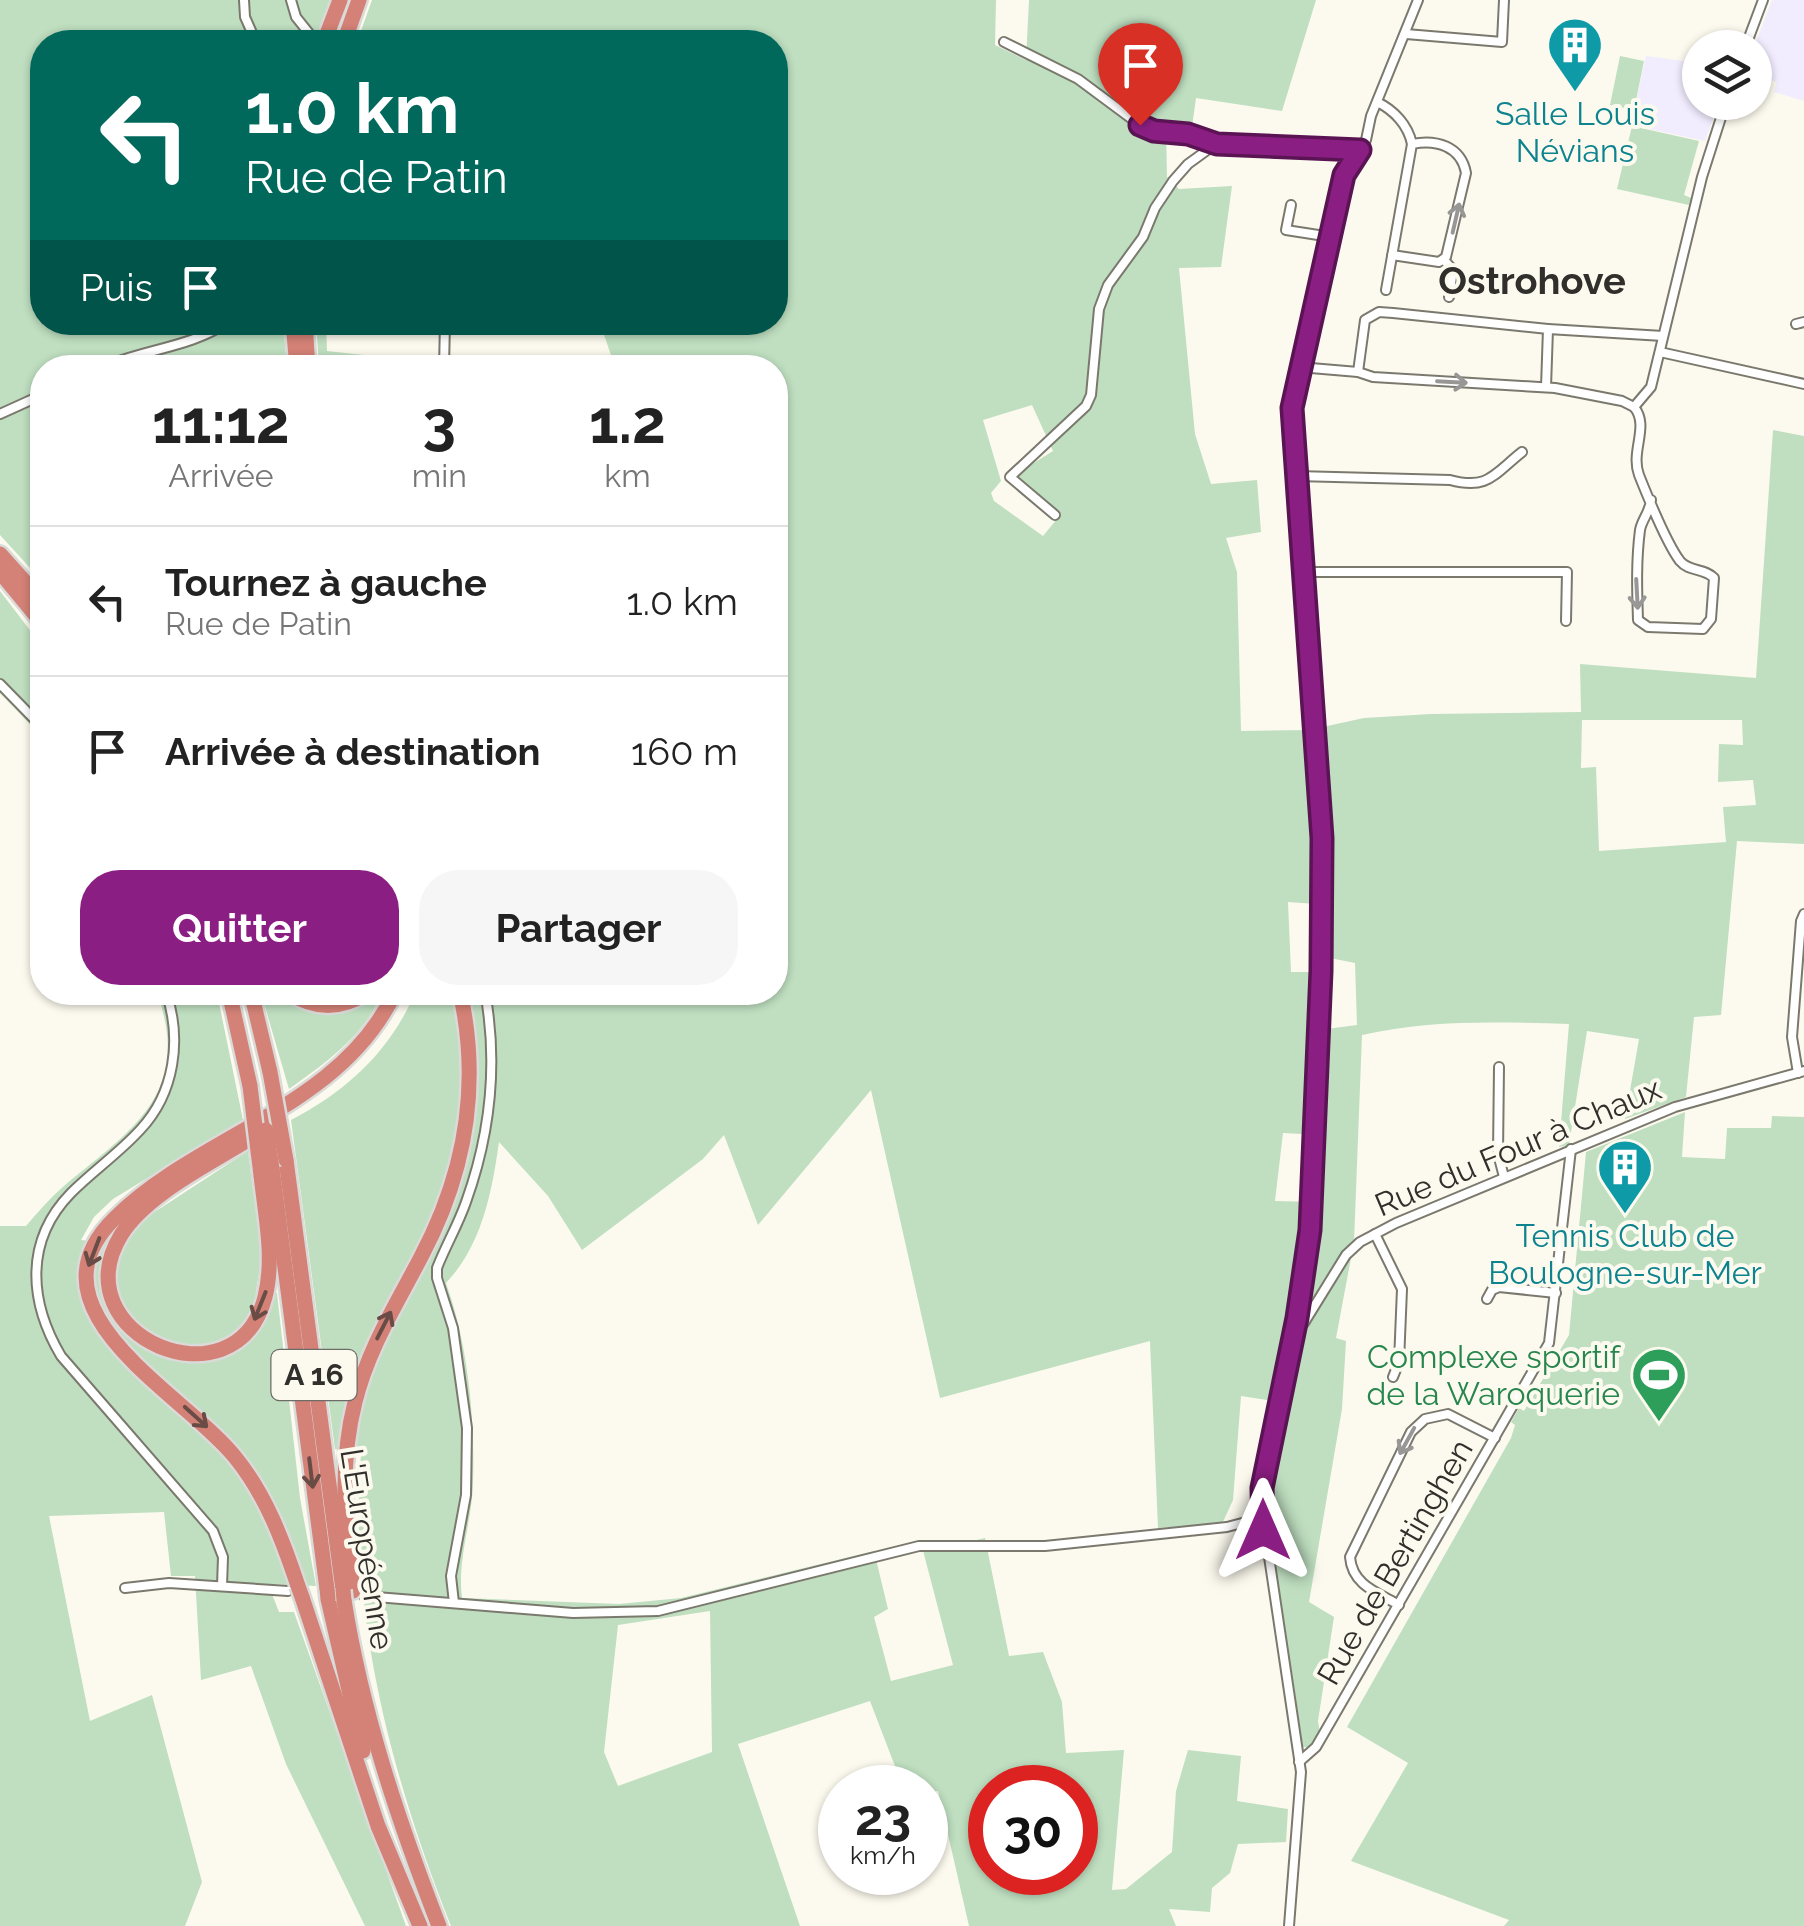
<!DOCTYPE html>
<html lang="fr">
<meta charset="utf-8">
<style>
:root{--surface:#fff;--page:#f6f6f6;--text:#222;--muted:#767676;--line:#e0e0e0;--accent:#8b1e82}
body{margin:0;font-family:Raleway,sans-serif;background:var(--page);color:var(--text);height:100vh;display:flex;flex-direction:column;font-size:38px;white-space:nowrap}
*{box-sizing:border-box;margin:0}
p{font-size:32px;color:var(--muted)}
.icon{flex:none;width:55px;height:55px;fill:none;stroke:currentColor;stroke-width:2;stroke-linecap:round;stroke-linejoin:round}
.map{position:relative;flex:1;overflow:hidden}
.details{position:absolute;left:30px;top:355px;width:758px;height:650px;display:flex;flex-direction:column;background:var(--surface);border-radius:40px;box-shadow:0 2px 8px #0004}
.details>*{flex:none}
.top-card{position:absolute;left:30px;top:30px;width:758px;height:305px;border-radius:40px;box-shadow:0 2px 8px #0004;background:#00695c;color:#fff;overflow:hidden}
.fabs{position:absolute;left:1682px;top:30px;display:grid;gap:20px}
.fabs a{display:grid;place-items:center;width:90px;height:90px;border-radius:50%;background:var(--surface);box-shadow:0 2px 8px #0004;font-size:50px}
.speed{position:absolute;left:818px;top:1765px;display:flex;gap:20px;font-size:50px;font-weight:700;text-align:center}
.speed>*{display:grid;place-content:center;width:130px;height:130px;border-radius:50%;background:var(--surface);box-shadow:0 2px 8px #0004;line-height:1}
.speed small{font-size:25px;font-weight:400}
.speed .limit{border:15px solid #d22;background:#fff;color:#111}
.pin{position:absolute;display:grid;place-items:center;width:85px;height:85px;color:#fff;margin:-102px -42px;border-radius:50% 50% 50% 0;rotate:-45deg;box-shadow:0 0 10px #0007}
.pin .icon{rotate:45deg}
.me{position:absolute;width:110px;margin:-55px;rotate:0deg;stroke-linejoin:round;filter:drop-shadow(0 0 8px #0008)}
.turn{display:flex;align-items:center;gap:35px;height:210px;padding:0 50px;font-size:45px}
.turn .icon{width:130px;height:130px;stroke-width:2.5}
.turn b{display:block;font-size:70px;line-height:85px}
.then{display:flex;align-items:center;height:95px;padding:0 50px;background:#0003;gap:20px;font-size:38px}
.eta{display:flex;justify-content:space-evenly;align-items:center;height:170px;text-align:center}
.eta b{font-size:60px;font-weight:700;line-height:70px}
.primary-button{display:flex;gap:20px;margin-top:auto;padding:20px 50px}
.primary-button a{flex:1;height:115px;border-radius:40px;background:var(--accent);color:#fff;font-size:40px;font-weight:700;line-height:115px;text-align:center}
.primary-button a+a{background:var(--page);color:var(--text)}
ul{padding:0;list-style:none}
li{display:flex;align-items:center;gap:30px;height:150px;padding:0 50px;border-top:2px solid var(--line)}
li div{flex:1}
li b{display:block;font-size:38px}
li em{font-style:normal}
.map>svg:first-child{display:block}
.education{fill:#f1ecfe}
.green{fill:#bfdfc0;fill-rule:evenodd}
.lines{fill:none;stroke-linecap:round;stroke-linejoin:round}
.street-casing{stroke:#7b796e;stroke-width:12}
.highway-casing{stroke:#dadad9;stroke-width:20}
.street{stroke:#fff;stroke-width:8}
.highway{stroke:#d48277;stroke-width:15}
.highway-bridge-casing{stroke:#dadad9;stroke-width:20;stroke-linecap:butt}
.highway-bridge{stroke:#d48277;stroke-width:15}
.oneway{stroke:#989795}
.oneway2{stroke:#6a4c46}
.route-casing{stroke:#5a1454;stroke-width:25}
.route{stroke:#8b1e82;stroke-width:18}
.labels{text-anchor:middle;stroke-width:8;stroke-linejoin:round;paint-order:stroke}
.shield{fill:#fcfaee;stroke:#6e6c66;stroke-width:2.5}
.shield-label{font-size:30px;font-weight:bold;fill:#312f2b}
.culture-label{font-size:32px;fill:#0d838f;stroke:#fcfaee}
.street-label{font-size:32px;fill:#312f2b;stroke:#fcfaee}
.leisure-label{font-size:32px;fill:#27864d;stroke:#fcfaee;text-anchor:end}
.quarter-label{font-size:38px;font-weight:bold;fill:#312f2b;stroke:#fcfaee}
</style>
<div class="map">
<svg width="1804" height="1926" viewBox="0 0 1804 1926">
<rect width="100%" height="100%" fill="#fcfaee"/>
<!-- education -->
<g class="education">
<polygon points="1772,0 1804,0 1804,101 1774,92 1777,82 1755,76 1754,47"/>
<polygon points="1646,56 1700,63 1700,102 1719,103 1705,141 1631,125"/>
</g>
<!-- green -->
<g class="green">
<polygon points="0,0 332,0 316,42 42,42 42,322 283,323 287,367 42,368 42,581 0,535"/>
<path d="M372 0H996L995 45 1026 60 1029 0H1316L1282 111 1196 98 1192 127 1166 128 1167 177 1179 189 1232 186 1221 267 1179 268 1195 434 1211 484 1257 480 1261 532 1226 538 1237 572 1241 731 1309 730 1364 718 1431 714 1581 712 1580 664 1756 678 1773 430 1804 436V844L1737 841 1721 1015 1694 1017 1686 1097 1625 1119 1639 1039 1587 1031 1569 1145 1559 1147 1569 1024C1499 1022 1431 1019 1362 1035L1354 1242 1336 1338 1346 1341 1342 1409 1309 1602 1334 1617 1318 1721 1320 1733 1311 1747H1303L1268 1517V1495L1286 1403 1241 1396 1233 1500 1222 1524 1158 1528 1150 1341 940 1398 871 1090 758 1225 724 1135 703 1159 582 1250 548 1196 499 1142C492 1192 482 1245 446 1283 468 1345 475 1417 473 1483 472 1522 457 1559 462 1598L619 1604 681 1598 874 1551 888 1609 874 1617 891 1681 953 1665 921 1543 968 1542 985 1538 1009 1656 1043 1652 1062 1702 1066 1753 1124 1750 1112 1890 1126 1889 1172 1852 1176 1791 1188 1750 1241 1756 1237 1801 1288 1809 1286 1842 1238 1844 1230 1873 1212 1888 1210 1912 1169 1909 1176 1926H969L938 1791 925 1793V1788L903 1787 870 1701 738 1744 800 1926H451C392 1778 348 1615 361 1454L335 1449 291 1120C347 1091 390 1051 415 993L775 992V368L615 367 600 323 775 322V42H357ZM1032 405 1053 451 1032 464 1018 477 1061 514 1043 536 994 501 991 493 1001 481 983 420ZM1582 720H1742L1743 745 1719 744 1718 782 1753 780 1756 805 1723 807 1726 842 1599 851 1596 767 1581 768ZM1288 902 1329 905 1330 958 1355 963 1357 1025 1311 1031V972H1291ZM1283 1133 1321 1135 1318 1202 1275 1201ZM710 1611 712 1752 618 1786 604 1752 618 1625ZM990 1788H1075V1872H990Z"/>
<polygon points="1620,56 1644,61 1634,110 1610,105"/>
<polygon points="1632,126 1699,141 1684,195 1691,198 1689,205 1617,189"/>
<polygon points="316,323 326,323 327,351 409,360 438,367 319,367"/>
<polygon points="0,591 42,646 42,737 0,693"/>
<path d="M157 993H217L243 1120 113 1199 94 1217 81 1240 107 1243 133 1232 150 1215 248 1151 262 1257 256 1291 277 1293 300 1498 316 1586 268 1584 279 1612H294L406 1926H365L286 1764 251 1666 201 1680 195 1576H171L164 1512 49 1516 90 1721 152 1695 202 1882 185 1926H0V1226H26C38 1212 50 1198 64 1186 133 1129 193 1093 157 993Z"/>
<path d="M261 993H382C364 1036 327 1062 289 1089Z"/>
<polygon points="1685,1112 1682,1157 1725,1159 1727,1128 1771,1128 1772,1116 1804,1117 1804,1926 1504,1926 1509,1920 1351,1861 1408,1763 1347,1727 1511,1438 1515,1425 1511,1422 1519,1408 1524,1411 1569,1335 1586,1152"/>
</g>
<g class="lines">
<!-- street casing -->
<g class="street-casing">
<g id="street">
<polyline points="244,0 245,17 256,42"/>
<polyline points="291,0 296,17 316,42"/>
<polyline points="1406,34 1502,42 1504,0"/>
<polyline points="1004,42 1078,79 1140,125 1154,131 1187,134 1217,143 1360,149"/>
<polyline points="1745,48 1763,0"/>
<path d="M1377 102C1394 110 1408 125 1412 144"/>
<polyline points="1291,205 1286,230 1331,237"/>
<polyline points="1444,260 1453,270 1449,297"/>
<path d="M1386 290 1412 144C1436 139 1461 146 1466 173L1446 257 1439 262 1392 255"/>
<polyline points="1796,324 1804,322"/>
<polyline points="1548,329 1663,336"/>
<polyline points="1660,352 1804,384"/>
<polyline points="1299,367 1358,372 1373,377 1555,388 1622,401 1634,407"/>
<path d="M101 368C143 349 190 348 228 322"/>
<polyline points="444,368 445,322"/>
<polyline points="1358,372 1365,320 1379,312 1393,313 1548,329 1546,387"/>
<path d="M1634 407C1650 426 1630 451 1639 475 1647 495 1667 544 1680 561 1689 572 1705 568 1714 578L1711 619 1703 629 1648 627 1638 620C1637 590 1636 561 1640 530 1642 519 1650 512 1651 500"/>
<polyline points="1634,407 1651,387 1702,177 1726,102"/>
<polyline points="0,414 42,395"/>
<path d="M1296 476 1450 480C1488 490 1493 475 1522 452"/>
<polyline points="1055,515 1010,477 1086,406 1091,395 1099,309 1108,285 1143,237 1155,208 1173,181 1188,164 1217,143"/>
<polyline points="1304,572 1567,572 1566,621"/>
<polyline points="0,684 42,727"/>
<path d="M166 992C182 1039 175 1093 140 1130 119 1153 93 1171 71 1193 24 1241 29 1302 61 1356L213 1531 223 1557 222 1586"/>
<polyline points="1499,1067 1498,1154 1504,1177"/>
<polyline points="1798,1073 1792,1037 1801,921 1804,914"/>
<polyline points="1375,1234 1402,1289 1399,1362 1393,1377"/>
<polyline points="1487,1299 1492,1290 1499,1287 1556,1293"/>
<polyline points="1294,1329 1304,1323 1346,1255 1360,1242 1396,1223 1675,1107 1804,1071"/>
<polyline points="125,1588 169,1583 288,1591"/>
<polyline points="364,1596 573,1613 658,1611 919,1546 1045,1546 1227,1527 1261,1518"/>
<path d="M454 1603 451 1576 466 1495 467 1428 453 1328 437 1278V1268C446 1245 458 1225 466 1202 490 1135 498 1063 485 992"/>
<path d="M1399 1605C1378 1593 1352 1585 1350 1557L1411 1432 1425 1419 1448 1414 1495 1438"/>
<polyline points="1299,1762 1316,1747 1549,1343 1571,1149"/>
<polyline points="1289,1926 1301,1772 1261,1503 1297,1317 1311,1220 1323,854 1291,419 1299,367 1345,172 1366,140 1371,116 1418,0"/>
</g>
</g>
<!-- highway casing -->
<g class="highway-casing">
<g id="highway">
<polyline points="324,42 340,0"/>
<polyline points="344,42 359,0"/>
<polyline points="293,322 297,368"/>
<polyline points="305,322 308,368"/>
<polyline points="0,554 42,601"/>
<polyline points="0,572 42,623"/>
<polyline points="229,992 250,1086"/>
<polyline points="251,992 270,1072"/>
<path d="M288 992C315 1010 341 1010 368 992"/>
<path d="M256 1135C214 1162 147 1193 121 1235 60 1336 236 1410 265 1297 275 1258 265 1214 261 1175"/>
<polyline points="286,1160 343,1590"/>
<polyline points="272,1168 327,1589"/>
<path d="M298 1586C283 1541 266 1495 235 1457 186 1395 21 1311 114 1219 199 1134 340 1109 395 992"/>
<path d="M353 1591C345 1528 339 1464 355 1402 368 1349 396 1305 421 1257 465 1174 481 1085 460 992"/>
<polyline points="302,1597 378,1826 420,1926"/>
<polyline points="328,1599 363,1751"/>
<path d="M344 1600C362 1713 398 1820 439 1926"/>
</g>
</g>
<!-- street -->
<use href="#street" class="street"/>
<!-- highway -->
<use href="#highway" class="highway"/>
<!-- highway-bridge casing -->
<g class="highway-bridge-casing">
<g id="highway-bridge">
<polyline points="270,1072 286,1160"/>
<polyline points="250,1086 261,1175"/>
<polyline points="266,1130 272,1168"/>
<polyline points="298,1586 302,1597"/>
<polyline points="327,1589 328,1599"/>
<polyline points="343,1590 344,1600"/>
</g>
</g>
<!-- highway-bridge -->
<use href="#highway-bridge" class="highway-bridge"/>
</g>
<!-- one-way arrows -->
<defs><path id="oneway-shaft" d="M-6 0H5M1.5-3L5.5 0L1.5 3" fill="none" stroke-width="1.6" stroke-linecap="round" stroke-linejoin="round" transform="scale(2.5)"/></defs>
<g class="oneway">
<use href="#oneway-shaft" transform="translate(1456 218) rotate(-77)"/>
<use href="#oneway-shaft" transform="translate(1452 382) rotate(3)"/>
<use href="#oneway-shaft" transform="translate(1637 594) rotate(87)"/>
<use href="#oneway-shaft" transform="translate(1407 1441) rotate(119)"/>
</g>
<g class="oneway2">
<use href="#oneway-shaft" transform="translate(94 1252) rotate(111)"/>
<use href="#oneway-shaft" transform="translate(260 1306) rotate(112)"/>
<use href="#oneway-shaft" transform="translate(384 1325) rotate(-63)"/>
<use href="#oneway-shaft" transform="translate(196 1417) rotate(42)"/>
<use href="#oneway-shaft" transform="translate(311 1473) rotate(83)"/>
</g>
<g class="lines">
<!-- route casing -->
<g class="route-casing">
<polyline id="route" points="1140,125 1154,131 1188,134 1217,144 1360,150 1344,175 1292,408 1322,838 1321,971 1310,1230 1297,1318 1262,1488 1263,1530"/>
</g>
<!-- route -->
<use href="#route" class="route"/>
</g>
<!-- icons -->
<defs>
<g id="building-pin" transform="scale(2.875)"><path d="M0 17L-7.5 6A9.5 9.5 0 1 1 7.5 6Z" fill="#0f9aa8" stroke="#fcfaee"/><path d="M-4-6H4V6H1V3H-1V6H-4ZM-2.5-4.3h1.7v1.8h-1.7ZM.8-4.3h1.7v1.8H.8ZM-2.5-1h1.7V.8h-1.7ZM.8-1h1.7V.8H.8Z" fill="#fff"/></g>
<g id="stadium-pin" transform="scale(2.875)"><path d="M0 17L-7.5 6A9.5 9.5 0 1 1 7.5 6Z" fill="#2e9e5b" stroke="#fcfaee"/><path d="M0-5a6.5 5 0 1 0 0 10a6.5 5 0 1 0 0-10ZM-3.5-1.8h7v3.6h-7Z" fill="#fff"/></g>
</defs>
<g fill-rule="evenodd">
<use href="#building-pin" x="1575" y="45"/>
<use href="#building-pin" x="1625" y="1167"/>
<use href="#stadium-pin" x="1659" y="1375"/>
</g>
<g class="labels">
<!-- shield labels -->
<rect class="shield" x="271.5" y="1350" width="85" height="50" rx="8"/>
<g class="shield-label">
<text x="314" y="1385">A 16</text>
</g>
<!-- culture labels -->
<g class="culture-label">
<text x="1575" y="125">Salle Louis<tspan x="1575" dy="37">Névians</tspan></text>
<text x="1625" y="1247">Tennis Club de<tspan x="1625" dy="37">Boulogne-sur-Mer</tspan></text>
</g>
<!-- street labels -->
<g class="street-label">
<text transform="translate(1518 1147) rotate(-23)" y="11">Rue du Four à Chaux</text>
<text transform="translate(367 1549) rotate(81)" y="11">L'Européenne</text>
<text transform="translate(1395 1562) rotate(-60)" y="11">Rue de Bertinghen</text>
</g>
<!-- leisure labels -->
<g class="leisure-label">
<text x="1620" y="1368">Complexe sportif<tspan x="1620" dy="37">de la Waroquerie</tspan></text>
</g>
<!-- quarter labels -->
<g class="quarter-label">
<text x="1532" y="294">Ostrohove</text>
</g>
</g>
</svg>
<div class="fabs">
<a><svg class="icon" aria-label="layers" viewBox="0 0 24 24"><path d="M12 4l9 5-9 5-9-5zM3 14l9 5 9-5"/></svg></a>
</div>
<div class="speed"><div>23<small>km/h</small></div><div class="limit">30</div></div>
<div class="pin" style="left:1140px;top:125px;background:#d93025"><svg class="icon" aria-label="arrive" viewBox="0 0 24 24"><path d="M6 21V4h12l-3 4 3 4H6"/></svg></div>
<svg class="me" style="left:1263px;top:1530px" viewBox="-20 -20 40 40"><path d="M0-17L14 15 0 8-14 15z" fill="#8b1e82" stroke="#fff" stroke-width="4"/></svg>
<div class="top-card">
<div class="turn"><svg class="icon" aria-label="left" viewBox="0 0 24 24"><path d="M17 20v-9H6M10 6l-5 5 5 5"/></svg><div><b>1.0 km</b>Rue de Patin</div></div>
<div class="then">Puis<svg class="icon" aria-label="arrive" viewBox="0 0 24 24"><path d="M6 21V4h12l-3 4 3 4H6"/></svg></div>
</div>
<section class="details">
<div class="eta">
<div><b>11:12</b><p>Arrivée</p></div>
<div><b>3</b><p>min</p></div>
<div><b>1.2</b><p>km</p></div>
</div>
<ul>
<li><svg class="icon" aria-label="left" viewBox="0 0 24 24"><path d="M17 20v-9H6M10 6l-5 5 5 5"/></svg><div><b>Tournez à gauche</b><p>Rue de Patin</p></div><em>1.0 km</em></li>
<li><svg class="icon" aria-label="arrive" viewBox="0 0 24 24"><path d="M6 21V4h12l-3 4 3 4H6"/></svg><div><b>Arrivée à destination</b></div><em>160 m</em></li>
</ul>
<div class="primary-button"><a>Quitter</a><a>Partager</a></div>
</section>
</div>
